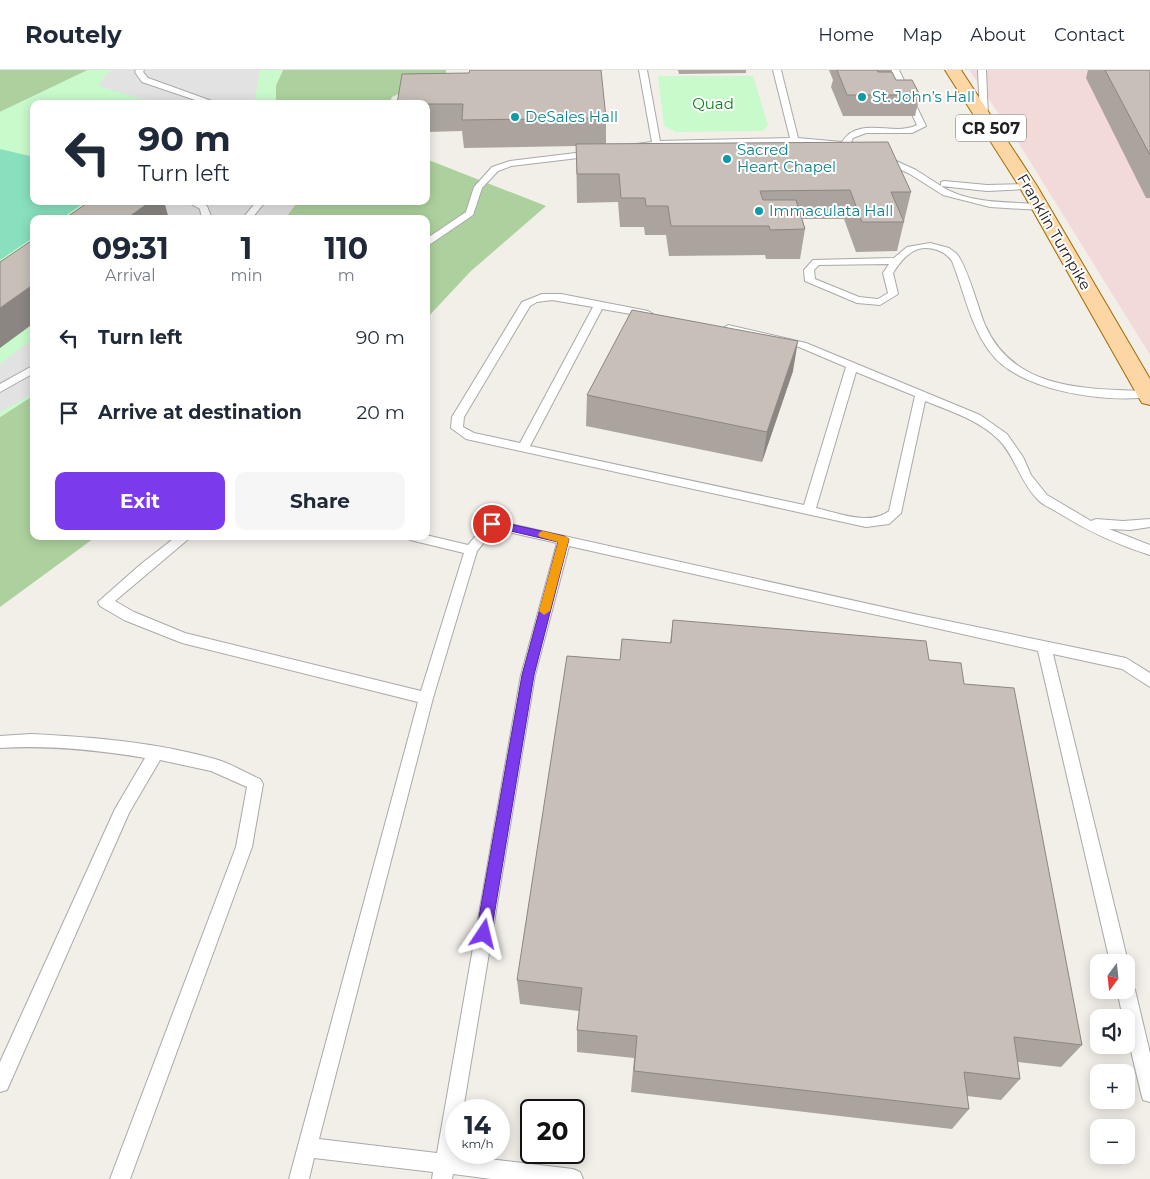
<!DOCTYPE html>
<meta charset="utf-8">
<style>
:root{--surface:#fff;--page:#f6f6f7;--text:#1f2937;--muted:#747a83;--line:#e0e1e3;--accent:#7c3aed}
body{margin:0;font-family:Montserrat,sans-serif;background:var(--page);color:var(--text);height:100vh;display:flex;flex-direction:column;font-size:19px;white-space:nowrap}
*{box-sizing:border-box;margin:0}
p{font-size:16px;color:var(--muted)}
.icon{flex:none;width:28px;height:28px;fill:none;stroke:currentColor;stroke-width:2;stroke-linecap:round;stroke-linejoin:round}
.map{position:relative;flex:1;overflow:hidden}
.details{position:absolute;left:30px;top:145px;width:400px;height:325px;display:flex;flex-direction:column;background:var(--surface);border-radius:10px;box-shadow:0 2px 12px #0003}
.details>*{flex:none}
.guide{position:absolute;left:30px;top:30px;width:400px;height:105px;border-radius:10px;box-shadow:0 2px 12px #0003;background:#fff;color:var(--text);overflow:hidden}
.needle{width:32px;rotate:195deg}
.tools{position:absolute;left:1090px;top:884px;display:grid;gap:10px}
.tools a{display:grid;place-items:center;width:45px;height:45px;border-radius:10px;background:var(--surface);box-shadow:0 2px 12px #0003;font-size:25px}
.speed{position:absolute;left:445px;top:1029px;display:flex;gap:10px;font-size:25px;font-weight:700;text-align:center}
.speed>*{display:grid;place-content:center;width:65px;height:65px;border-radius:50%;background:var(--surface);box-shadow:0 2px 12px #0003;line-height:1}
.speed small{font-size:12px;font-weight:400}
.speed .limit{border:2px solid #111;border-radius:8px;background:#fff;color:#111}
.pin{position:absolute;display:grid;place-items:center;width:42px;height:42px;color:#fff;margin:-21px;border:2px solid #fff;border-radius:50%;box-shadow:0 1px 5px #0007}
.me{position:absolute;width:55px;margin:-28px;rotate:10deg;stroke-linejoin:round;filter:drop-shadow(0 0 4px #0008)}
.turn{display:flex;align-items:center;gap:18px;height:105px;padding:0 25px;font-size:22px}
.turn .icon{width:65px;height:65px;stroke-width:2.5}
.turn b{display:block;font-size:35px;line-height:42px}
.eta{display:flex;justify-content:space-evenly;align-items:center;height:85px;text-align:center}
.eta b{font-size:30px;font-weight:700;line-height:35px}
.cta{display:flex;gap:10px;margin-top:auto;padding:10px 25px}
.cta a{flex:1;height:58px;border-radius:10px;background:var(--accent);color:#fff;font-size:20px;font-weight:700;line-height:58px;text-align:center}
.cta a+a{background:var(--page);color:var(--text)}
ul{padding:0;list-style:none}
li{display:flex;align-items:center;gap:15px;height:75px;padding:0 25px}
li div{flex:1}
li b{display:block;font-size:19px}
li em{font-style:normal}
header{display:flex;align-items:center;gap:30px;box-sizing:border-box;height:70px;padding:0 25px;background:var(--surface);border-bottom:1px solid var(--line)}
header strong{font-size:24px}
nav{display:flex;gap:28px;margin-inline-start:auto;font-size:18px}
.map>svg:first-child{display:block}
.commercial{fill:#f2dad9}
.forest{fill:#add19e}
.park{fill:#c8facc}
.pitch{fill:#88e0be}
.parking{fill:#e2e2e2}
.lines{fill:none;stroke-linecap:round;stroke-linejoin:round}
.lane-casing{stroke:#a9a9a9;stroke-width:2}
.primary-casing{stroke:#a06b00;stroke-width:2}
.lane{fill:#fff;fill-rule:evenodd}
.primary{fill:#fcd6a4;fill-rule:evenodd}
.wall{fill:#aba49e}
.shaded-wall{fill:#8b8681}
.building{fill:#c7bfb8;stroke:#8b8681}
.route{fill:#7c3aed;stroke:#51269a}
.slow{fill:#f59e0b}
.culture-dot{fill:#0f9aa8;stroke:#fff;stroke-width:2}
.labels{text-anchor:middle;stroke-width:4;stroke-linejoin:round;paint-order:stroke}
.far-culture-label{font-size:15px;fill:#0d838f;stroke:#fff;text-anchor:start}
.far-park-label{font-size:15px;fill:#0c8416;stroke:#fff}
.far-street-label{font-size:15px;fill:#222;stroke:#fff}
.shield{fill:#fff;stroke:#646464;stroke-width:1}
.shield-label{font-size:16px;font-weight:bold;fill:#222}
</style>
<header>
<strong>Routely</strong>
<nav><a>Home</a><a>Map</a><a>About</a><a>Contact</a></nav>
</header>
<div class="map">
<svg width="1150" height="1109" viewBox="0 0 1150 1109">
<rect width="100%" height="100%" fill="#f2efe9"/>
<!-- commercial -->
<polygon class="commercial" points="969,0 1150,0 1150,285 1018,72"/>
<!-- forest -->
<g class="forest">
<polygon points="0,0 88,0 0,42"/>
<polygon points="283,0 446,0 446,3 392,27 389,34 276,34 276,15"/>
<polygon points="426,89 546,136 471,201 426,249 426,149 277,149 289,131 426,131"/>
<polygon points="34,325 34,466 97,466 0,537 0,347"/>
</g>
<!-- park -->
<g class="park">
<polygon points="88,0 283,0 276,15 276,34 34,34 34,131 289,131 277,149 34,149 34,325 0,347 0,42"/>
<polygon points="658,6 753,6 768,55 763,61 676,62 664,56"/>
</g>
<!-- pitch -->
<polygon class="pitch" points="0,79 34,87 34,131 86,131 61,149 34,149 34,167 0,190"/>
<!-- parking -->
<g class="parking">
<polygon points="113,0 260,0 254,34 159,34 98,16 107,3"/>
<polygon points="139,131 298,131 285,149 155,149"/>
<polygon points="34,268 34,323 0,342 0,294"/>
</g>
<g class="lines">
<!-- lane casing -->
<g class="lane-casing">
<g id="lane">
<polygon points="136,0 144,0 143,2 148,8 220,34 207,34 142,12 135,2"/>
<path d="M639 0H647L660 71 790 68 773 0H781L798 68 842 72C859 45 894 67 917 55L891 0H899L926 56 912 63H866L853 68 849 77 846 78C806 71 767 73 727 74 695 74 663 75 631 80L627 77 628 75 652 72Z"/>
<polygon points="978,0 986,0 988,47 984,49 980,47"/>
<polygon points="592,81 596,84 595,86 511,96 498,101 482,118 473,145 426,177 426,169 466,142 474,117 492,97 510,91"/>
<path d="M883 85 916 100 941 116V112L944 111 987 115 1031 114 1032 116 1028 119 987 121 941 116C969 134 1008 132 1040 134L1045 137 1040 140 990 137 943 125 910 104 880 90V86Z"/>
<polygon points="186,131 198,131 207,136 212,149 202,149 200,139"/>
<polygon points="257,131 266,131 251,149 242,149"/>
<path d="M930 173 949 178 957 184C969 201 977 235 985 255 1014 321 1087 319 1148 321H1150V327C1105 333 1018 321 990 282 970 255 964 221 952 191 944 179 924 174 912 182 904 187 898 195 893 203L898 224 880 235 857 233 805 211 804 200 813 190 894 188 907 177ZM889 194 883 203 888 223 878 229 859 227 815 209 814 200 819 195Z"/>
<path d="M542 224H561L648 241 653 244 648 247 602 239 530 376 804 435 846 297 799 277 724 260 723 258 728 255 806 273 980 345 1007 364 1023 387 1031 405 1047 425 1091 451 1096 449 1123 451 1150 449V457L1130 460 1109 459 1150 475V485C1117 475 1086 460 1057 442 1051 438 1043 435 1038 430 1020 412 1015 386 999 370 979 350 950 341 925 331L901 443 889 454 866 457 466 369 451 358 452 347 522 232ZM552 230 593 237 520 373 474 363 463 357 464 347 530 236 537 232ZM856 302 915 326 889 441C870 456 838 443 816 438Z"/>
<polygon points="34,295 34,303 0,322 0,314"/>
<path d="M492 450 914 544 1126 588 1150 603V617L1122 599 1053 584 1128 892 1126 895V892H1110L1038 581 569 476 535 605 463 1040H456V1085L573 1099 580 1102 583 1109H491L453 1104 452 1109H432L433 1102 314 1088 309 1109H289L418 632 182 573 124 550 100 536 98 532 141 494 177 466H192L115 531 134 542 185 563 421 621 464 483 410 470 404 466 426 465 468 475 488 451ZM495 459 557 473 521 605 437 1083 319 1069 433 628 477 481Z"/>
<path d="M31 664C92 667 155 672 215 689 230 693 246 703 260 709L263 714 252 777 130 1109H110L236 777 247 717 211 701 160 690 129 743 7 1020 0 1022V992L115 739 145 688C97 680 49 675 0 678V666Z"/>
<polygon points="1126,911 1132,914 1135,920 1150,983 1150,1032 1143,1030 1141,1023 1126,960 1126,948 1123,948 1117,920 1126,920"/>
</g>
</g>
<!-- primary casing -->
<g class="primary-casing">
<polygon id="primary" points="945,0 961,0 1037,116 1150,309 1150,335 1142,333 1139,328 1019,116"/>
</g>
<!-- lane -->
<use href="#lane" class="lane"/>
<!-- primary -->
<use href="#primary" class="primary"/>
</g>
<!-- wall -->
<g class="wall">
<polygon points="678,0 746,0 746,3 679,4"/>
<polygon points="829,0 892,0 891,2 896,10 920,25 915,46 843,46 831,17 833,10"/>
<polygon points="1088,0 1150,0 1150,128 1146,128 1086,8"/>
<polygon points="402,4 606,48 606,74 911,122 897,181 856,182 844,149 802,149 805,159 800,189 766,189 765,185 669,186 666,165 645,165 644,157 620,157 618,132 577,133 576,76 464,78 462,61 426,62 426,34"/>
<polygon points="793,301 762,392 586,356 587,325"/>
<polygon points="673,550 929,590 964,614 1082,975 1061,997 1018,992 1020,1009 1001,1030 967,1026 969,1039 952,1059 631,1022 634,988 577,982 577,960 579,941 520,934 517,910 620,590 670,573"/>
</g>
<!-- shaded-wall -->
<g class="shaded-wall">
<polygon points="151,131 164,131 169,149 126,149"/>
<polygon points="34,214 34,253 0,278 0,238"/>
<polygon points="798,271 793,301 762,392 767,362"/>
</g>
<!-- building -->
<g class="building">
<polygon points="470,0 601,0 606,48 462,50 463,34 397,34 402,4 469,3"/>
<polygon points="837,0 877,0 878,2 892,2 896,10 912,10 920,25 847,25"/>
<polygon points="1105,0 1150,0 1150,85"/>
<polygon points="888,72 911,122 891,122 904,152 862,152 850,120 760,121 763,130 796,130 805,159 770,160 769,156 671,156 668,136 646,136 645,128 621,128 619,104 577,104 576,74"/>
<polygon points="90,131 151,131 126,149 64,149"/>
<polygon points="34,169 34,214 0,238 0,192"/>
<polygon points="632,240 798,271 767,362 587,325"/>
<polygon points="673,550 926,571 929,590 961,593 964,614 1014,618 1082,975 1014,967 1020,1009 964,1002 969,1039 634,1001 637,966 577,960 582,918 517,910 567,586 620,590 622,569 671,573"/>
</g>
<!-- route -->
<polygon class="route" points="492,450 564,466 569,469 534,605 491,864 489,869 484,871 478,869 476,864 522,605 558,472 489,456 487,454"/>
<!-- slow -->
<polygon class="slow" points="543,461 567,467 569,469 550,541 544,545 539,541 558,472 540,467 538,465 540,462"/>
<!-- markers -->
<g class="culture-dot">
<circle cx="862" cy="27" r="5"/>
<circle cx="515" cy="47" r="5"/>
<circle cx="727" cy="89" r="5"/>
<circle cx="759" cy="141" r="5"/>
</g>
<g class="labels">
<!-- far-culture labels -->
<g class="far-culture-label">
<text x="872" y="32">St. John’s Hall</text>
<text x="525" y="52">DeSales Hall</text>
<text x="737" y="85">Sacred<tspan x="737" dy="17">Heart Chapel</tspan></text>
<text x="769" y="146">Immaculata Hall</text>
</g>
<!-- far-park labels -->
<g class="far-park-label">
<text x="713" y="39">Quad</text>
</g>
<!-- far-street labels -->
<g class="far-street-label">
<text transform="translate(1054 162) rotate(60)" y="5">Franklin Turnpike</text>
</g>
<!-- shield labels -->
<rect class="shield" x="956" y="44.5" width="70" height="27" rx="4"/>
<g class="shield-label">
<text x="991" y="64">CR 507</text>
</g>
</g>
</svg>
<div class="tools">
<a><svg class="needle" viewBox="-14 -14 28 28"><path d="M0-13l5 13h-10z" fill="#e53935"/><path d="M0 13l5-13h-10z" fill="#747a83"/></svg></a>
<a><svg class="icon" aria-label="sound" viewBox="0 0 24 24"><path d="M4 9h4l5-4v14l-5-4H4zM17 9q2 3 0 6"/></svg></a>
<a>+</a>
<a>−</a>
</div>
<div class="speed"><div>14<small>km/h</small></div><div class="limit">20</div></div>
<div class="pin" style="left:492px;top:454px;background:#d93025"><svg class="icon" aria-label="arrive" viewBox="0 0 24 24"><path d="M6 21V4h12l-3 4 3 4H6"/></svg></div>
<svg class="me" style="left:484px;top:864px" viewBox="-20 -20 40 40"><path d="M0-17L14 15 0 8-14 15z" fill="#7c3aed" stroke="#fff" stroke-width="4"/></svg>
<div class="guide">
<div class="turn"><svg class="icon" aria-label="left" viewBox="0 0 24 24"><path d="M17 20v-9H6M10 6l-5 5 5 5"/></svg><div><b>90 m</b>Turn left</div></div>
</div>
<section class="details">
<div class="eta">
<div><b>09:31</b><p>Arrival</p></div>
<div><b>1</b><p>min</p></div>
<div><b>110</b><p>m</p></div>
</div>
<ul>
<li><svg class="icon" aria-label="left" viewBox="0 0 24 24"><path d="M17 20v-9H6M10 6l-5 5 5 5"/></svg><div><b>Turn left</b></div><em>90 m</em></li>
<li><svg class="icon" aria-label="arrive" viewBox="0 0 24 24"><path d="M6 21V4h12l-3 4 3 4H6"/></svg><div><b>Arrive at destination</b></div><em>20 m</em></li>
</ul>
<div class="cta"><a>Exit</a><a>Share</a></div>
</section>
</div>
